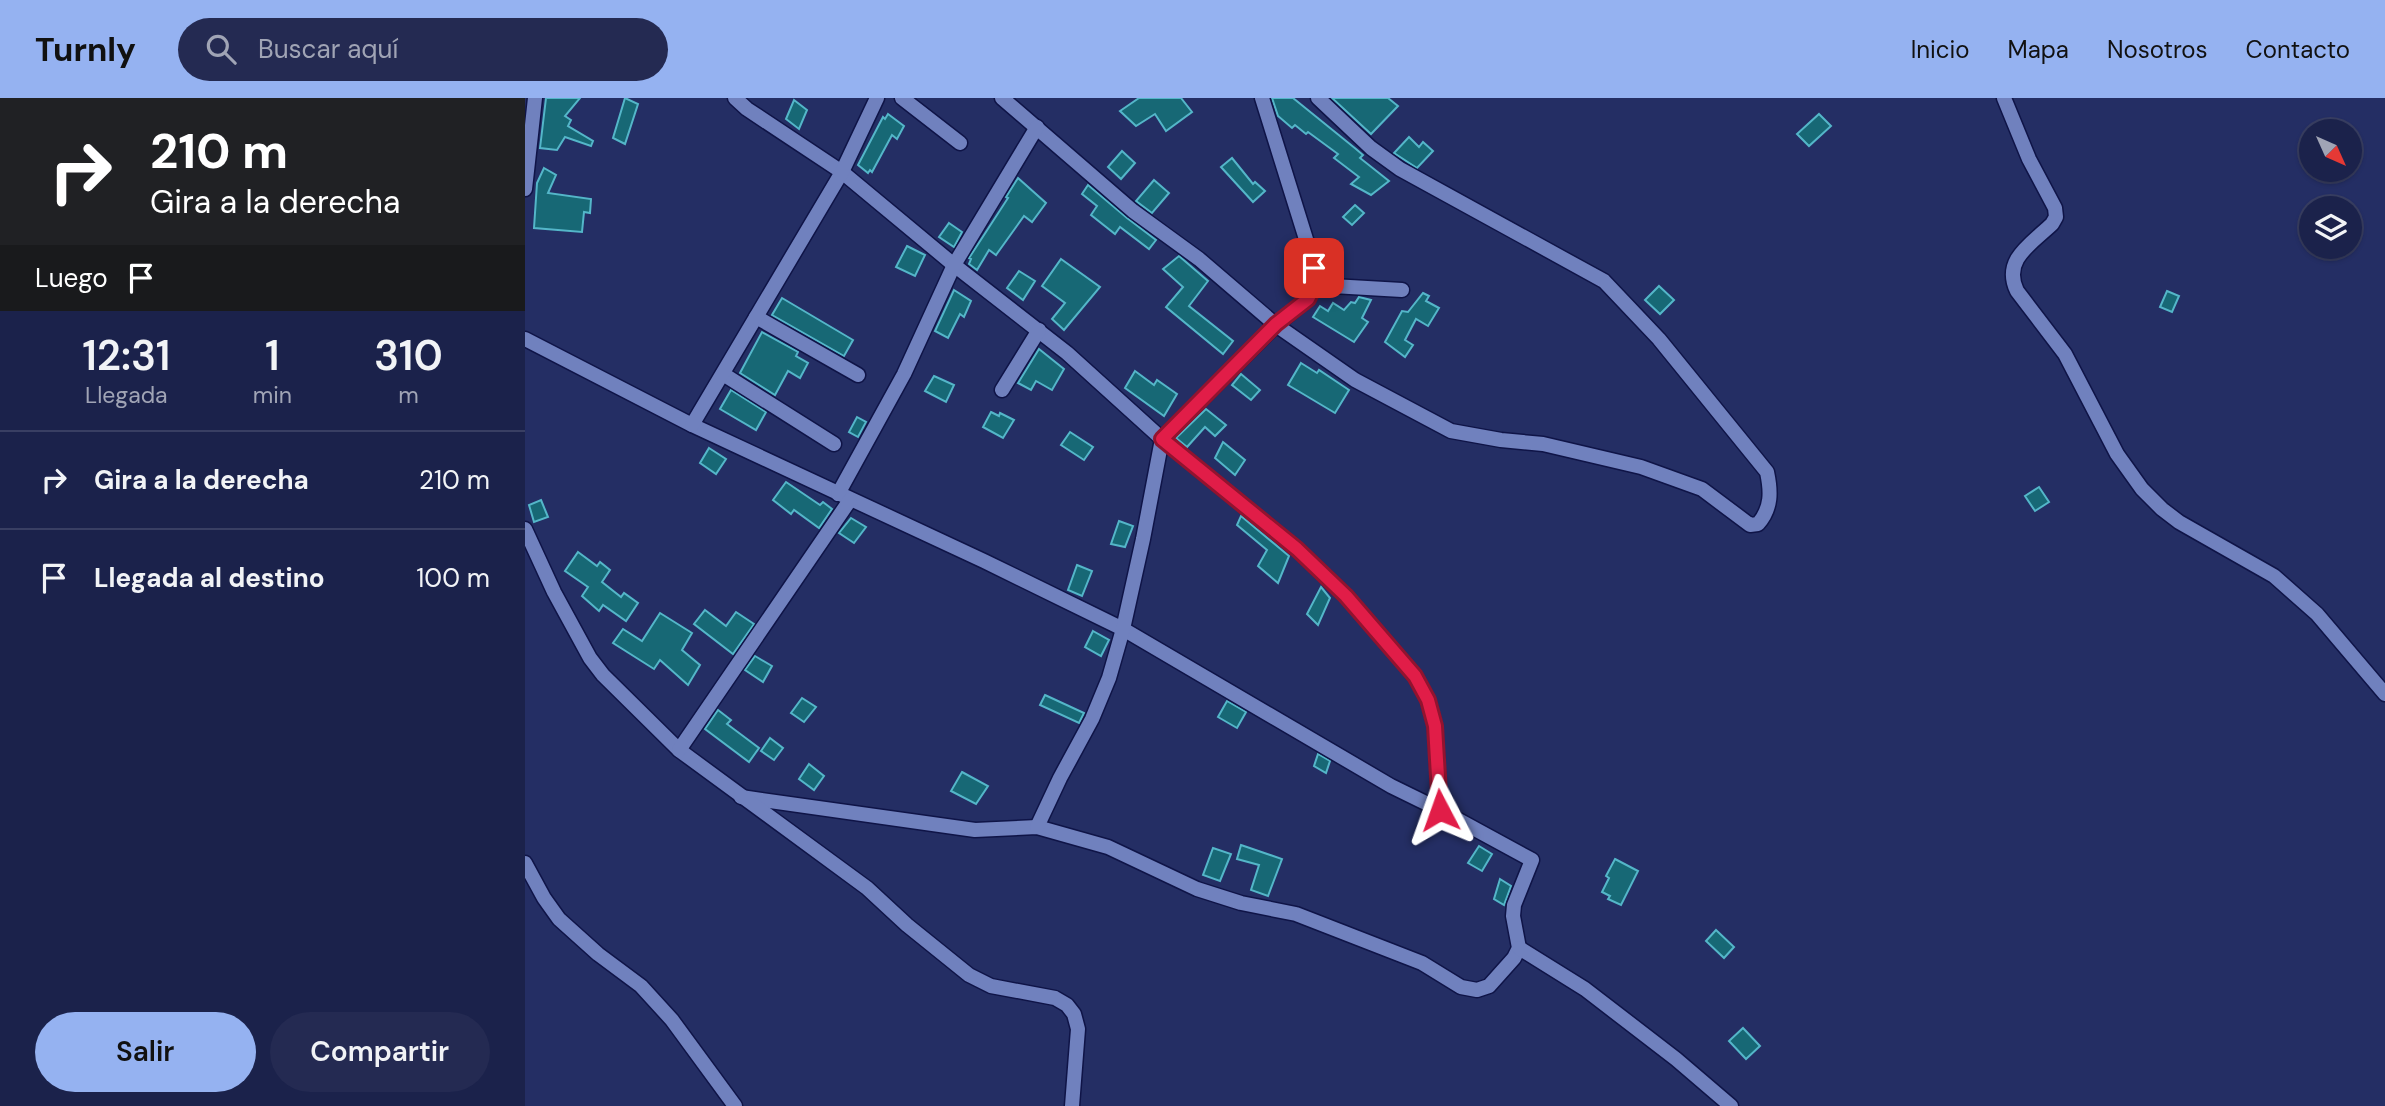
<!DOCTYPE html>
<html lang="es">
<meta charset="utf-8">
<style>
:root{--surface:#1b224b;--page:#242a52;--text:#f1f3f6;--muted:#a0a4b5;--line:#393f63;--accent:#95b2f1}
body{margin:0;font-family:"DM Sans",sans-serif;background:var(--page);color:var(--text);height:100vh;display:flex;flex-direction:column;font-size:26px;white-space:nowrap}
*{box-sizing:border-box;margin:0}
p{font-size:23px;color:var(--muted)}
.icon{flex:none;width:38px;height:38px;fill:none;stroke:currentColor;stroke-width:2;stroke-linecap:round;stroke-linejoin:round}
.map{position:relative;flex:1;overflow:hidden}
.drawer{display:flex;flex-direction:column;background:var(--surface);width:525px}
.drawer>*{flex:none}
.hud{background:#202124;color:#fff;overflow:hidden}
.needle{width:46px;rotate:135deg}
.fabs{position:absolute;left:1774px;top:21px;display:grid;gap:14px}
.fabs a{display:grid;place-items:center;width:63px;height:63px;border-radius:50%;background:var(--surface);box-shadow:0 2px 5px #0004,0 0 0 2px var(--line);font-size:35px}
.pin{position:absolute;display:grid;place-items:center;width:60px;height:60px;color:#fff;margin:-30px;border-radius:14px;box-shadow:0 4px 10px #0006}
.me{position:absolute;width:77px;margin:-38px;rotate:356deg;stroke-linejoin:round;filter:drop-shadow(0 0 5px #0008)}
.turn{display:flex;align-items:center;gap:24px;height:147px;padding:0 35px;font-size:32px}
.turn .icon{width:91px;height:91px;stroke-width:2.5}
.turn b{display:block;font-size:49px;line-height:60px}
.then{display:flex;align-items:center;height:66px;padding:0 35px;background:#0003;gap:14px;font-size:26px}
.eta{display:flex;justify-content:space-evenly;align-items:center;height:119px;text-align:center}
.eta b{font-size:42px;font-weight:600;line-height:49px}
.cta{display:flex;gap:14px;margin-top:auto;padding:14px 35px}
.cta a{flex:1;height:80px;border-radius:42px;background:var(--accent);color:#111;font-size:28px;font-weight:600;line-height:80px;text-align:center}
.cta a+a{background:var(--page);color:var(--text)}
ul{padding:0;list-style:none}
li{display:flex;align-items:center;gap:21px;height:98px;padding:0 35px;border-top:2px solid var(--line)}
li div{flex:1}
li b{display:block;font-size:26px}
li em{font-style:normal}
header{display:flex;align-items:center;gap:42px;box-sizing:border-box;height:98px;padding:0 35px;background:var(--accent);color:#111}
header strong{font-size:33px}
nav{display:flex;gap:38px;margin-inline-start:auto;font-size:24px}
.search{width:490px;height:63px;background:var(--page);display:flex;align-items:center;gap:18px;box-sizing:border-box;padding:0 24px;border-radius:38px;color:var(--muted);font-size:26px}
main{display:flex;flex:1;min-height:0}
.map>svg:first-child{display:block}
.building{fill:#176875;stroke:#54b6c9;stroke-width:2}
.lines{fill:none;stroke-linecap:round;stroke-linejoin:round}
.street-casing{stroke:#0f1447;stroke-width:17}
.street{stroke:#7081be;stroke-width:14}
.route-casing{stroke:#92132f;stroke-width:18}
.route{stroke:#e11d48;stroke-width:12}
</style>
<header>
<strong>Turnly</strong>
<div class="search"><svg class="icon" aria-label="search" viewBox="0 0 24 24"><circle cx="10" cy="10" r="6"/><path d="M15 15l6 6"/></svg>Buscar aquí</div>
<nav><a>Inicio</a><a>Mapa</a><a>Nosotros</a><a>Contacto</a></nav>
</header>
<main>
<section class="drawer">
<div class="hud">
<div class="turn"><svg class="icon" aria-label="right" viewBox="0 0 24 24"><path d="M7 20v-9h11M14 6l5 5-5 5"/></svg><div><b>210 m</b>Gira a la derecha</div></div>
<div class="then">Luego<svg class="icon" aria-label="arrive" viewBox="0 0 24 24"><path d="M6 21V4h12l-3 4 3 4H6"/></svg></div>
</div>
<div class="eta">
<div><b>12:31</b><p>Llegada</p></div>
<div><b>1</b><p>min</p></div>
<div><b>310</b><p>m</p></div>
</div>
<ul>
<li><svg class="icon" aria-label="right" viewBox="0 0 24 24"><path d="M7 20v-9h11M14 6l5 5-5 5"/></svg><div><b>Gira a la derecha</b></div><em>210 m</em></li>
<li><svg class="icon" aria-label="arrive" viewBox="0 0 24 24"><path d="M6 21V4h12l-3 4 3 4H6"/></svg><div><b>Llegada al destino</b></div><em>100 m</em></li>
</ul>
<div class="cta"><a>Salir</a><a>Compartir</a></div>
</section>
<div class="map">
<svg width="1860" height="1008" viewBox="0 0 1860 1008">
<rect width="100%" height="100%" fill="#242e64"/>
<!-- building -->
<g class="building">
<polygon points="21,0 55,0 40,18 46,22 43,28 68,43 66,48 40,39 32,52 15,50"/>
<polygon points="100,0 113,6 100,46 88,40"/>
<polygon points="614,0 656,0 667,14 641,33 630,16 611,28 595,13"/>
<polygon points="747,0 768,0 831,51 838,57 835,60 864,83 846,97 826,86 834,79 809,60 813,56 783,34 781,36 770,27 767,30 753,18"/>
<polygon points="807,0 863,0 873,8 846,36"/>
<polygon points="269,2 282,12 274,31 261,21"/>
<polygon points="363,16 379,28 372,41 367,37 347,74 345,72 343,75 333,67 358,19 360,21"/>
<polygon points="1294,16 1306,28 1284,48 1272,36"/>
<polygon points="884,39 894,49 898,44 908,53 892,70 869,55"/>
<polygon points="597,53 610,65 596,81 583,69"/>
<polygon points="707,60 728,86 730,84 740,93 728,104 696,69"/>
<polygon points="19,70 31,77 23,95 66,101 65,115 59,114 57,134 9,130 12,85"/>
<polygon points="493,80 521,105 507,124 499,118 471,157 464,152 452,172 444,166 446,161 444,160 483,100 481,99"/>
<polygon points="629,82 644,95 627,115 611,103"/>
<polygon points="563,87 602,120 631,142 624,151 595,129 590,136 566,117 572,108 557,96"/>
<polygon points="830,107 839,115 827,127 818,119"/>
<polygon points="424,125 437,134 429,149 414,139"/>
<polygon points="382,148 400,157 390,178 371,169"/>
<polygon points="654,158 683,183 664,208 708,243 698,256 641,209 658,189 638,171"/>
<polygon points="536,161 575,189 539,232 527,221 540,205 517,188"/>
<polygon points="494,173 510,183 498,202 482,190"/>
<polygon points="1134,188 1149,202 1135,216 1120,202"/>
<polygon points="429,192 446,203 439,219 435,216 423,240 410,233"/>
<polygon points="1642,193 1654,198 1647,214 1635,209"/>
<polygon points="898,195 904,198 901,203 914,210 903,228 891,221 880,242 888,247 880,259 860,244 877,213 883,214"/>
<polygon points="834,199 846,202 837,220 843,224 829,244 788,219 795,208 803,213 808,205 819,212 826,204 830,205"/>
<polygon points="257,200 328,242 319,258 247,217"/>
<polygon points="237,234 273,254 271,258 283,265 275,280 263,273 250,297 215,275"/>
<polygon points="514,251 539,271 527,292 511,283 506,292 493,285"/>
<polygon points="776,265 792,275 794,272 824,292 810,315 763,287"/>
<polygon points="610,273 629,287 632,282 652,296 639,318 600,290"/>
<polygon points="716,276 735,292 726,302 707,287"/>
<polygon points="409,278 429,287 421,304 400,293"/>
<polygon points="206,292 241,314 231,332 195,311"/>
<polygon points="681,311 701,327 690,338 680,329 662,349 651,340"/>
<polygon points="466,314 474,318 475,315 489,322 478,340 458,329"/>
<polygon points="332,319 341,324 333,339 324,334"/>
<polygon points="545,334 568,349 559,362 536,347"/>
<polygon points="698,344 720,362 710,377 690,360"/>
<polygon points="184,350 201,361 191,376 175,365"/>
<polygon points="261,384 295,407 298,404 307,411 294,430 269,412 266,416 248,402"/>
<polygon points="1514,389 1524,404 1510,413 1500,398"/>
<polygon points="16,402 23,419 9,424 4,407"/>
<polygon points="716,418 764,458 753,485 733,468 742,452 712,427"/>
<polygon points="326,420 341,429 329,445 314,435"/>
<polygon points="594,423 608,428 600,449 586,446"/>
<polygon points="53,454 72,468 75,464 85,472 77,484 96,499 99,495 113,505 101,523 78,507 74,513 57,498 63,489 40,473"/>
<polygon points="552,467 567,473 557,498 543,492"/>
<polygon points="796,489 805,500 793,527 782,516"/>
<polygon points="180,512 201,528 211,514 229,526 208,556 169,526"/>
<polygon points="135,515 167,535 157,552 175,567 163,587 135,562 129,571 88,545 98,531 117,543"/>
<polygon points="568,533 584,542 576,558 560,549"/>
<polygon points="230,558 247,568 238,584 220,572"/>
<polygon points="520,597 559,615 554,625 515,607"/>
<polygon points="277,600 291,609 279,624 266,615"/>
<polygon points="702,603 721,614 712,630 693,619"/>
<polygon points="193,612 206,622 202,626 234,650 224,664 180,631"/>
<polygon points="245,640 258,650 249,662 236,653"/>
<polygon points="793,656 805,663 801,675 789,668"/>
<polygon points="284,666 299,678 289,692 274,681"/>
<polygon points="437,674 463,688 451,706 426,693"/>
<polygon points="716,747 757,761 743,798 726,792 734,767 712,761"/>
<polygon points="954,748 967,756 957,773 943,765"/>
<polygon points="688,750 706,756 695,783 678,777"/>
<polygon points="1090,761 1113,773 1096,807 1083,801 1085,798 1077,794 1084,780 1081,778"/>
<polygon points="975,781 986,788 979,807 969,801"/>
<polygon points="1191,832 1209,849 1199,860 1181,843"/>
<polygon points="1218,930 1235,948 1221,961 1204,943"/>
</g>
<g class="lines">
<!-- street casing -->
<g class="street-casing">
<g id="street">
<polyline points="210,0 222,11 317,74 429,167 542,255 637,341 772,451 821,498 890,578 903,602 910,628 915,712"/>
<polyline points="377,0 435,45"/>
<path d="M477 0 608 113 674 161 751 227 830 282 926 333 976 342 1018 346 1116 369 1177 391 1225 427 1233 426C1247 410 1246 393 1242 374L1134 241 1079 183 875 71 846 50 793 0"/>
<path d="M1479 0 1504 61 1530 110 1531 119 1527 126C1506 146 1477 162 1492 193L1540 256 1592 356 1617 391 1637 411 1654 424 1749 478 1792 516 1860 596"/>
<polyline points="0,91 10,0"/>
<polyline points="790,187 877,192"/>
<polyline points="231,219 333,277"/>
<polyline points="0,241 167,327 459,463 598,531 866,688 915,712 1007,762 989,807 988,818 994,850 989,860 964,888 952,892 936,889 897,865 771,816 716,805 672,791 583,749 512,729 450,732 216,699"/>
<polyline points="198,276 309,346"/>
<polyline points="477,292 514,232"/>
<polyline points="167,327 317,74 352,0"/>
<polyline points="313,396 379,276 429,167 512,29"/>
<polyline points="0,431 29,494 65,560 78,577 154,652 342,790 382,827 444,877 466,888 530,900 542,907 549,916 553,931 547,1008"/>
<polyline points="154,652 325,402"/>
<polyline points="512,729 535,680 567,621 584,580 598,531 618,441 637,341 751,227 783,201 790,187 790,170 737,0"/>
<polyline points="0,765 19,800 34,821 73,856 116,888 147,922 210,1008"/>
<polyline points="994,850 1060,891 1151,961 1206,1008"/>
</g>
</g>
<!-- street -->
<use href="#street" class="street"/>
</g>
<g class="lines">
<!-- route casing -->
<g class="route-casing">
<polyline id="route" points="789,170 790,187 783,201 751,226 637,341 772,451 821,498 890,578 903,602 910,628 915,712"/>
</g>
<!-- route -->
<use href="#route" class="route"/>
</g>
</svg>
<div class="fabs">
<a><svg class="needle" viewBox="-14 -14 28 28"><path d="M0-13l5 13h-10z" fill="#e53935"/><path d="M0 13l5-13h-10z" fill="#a0a4b5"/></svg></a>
<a><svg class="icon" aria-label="layers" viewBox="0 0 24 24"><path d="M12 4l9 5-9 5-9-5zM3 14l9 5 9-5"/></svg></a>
</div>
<div class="pin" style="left:789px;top:170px;background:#d93025"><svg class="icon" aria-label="arrive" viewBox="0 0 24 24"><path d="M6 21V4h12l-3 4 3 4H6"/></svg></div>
<svg class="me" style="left:915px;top:712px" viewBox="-20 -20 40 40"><path d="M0-17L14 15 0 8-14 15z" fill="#e11d48" stroke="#fff" stroke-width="4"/></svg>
</div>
</main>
